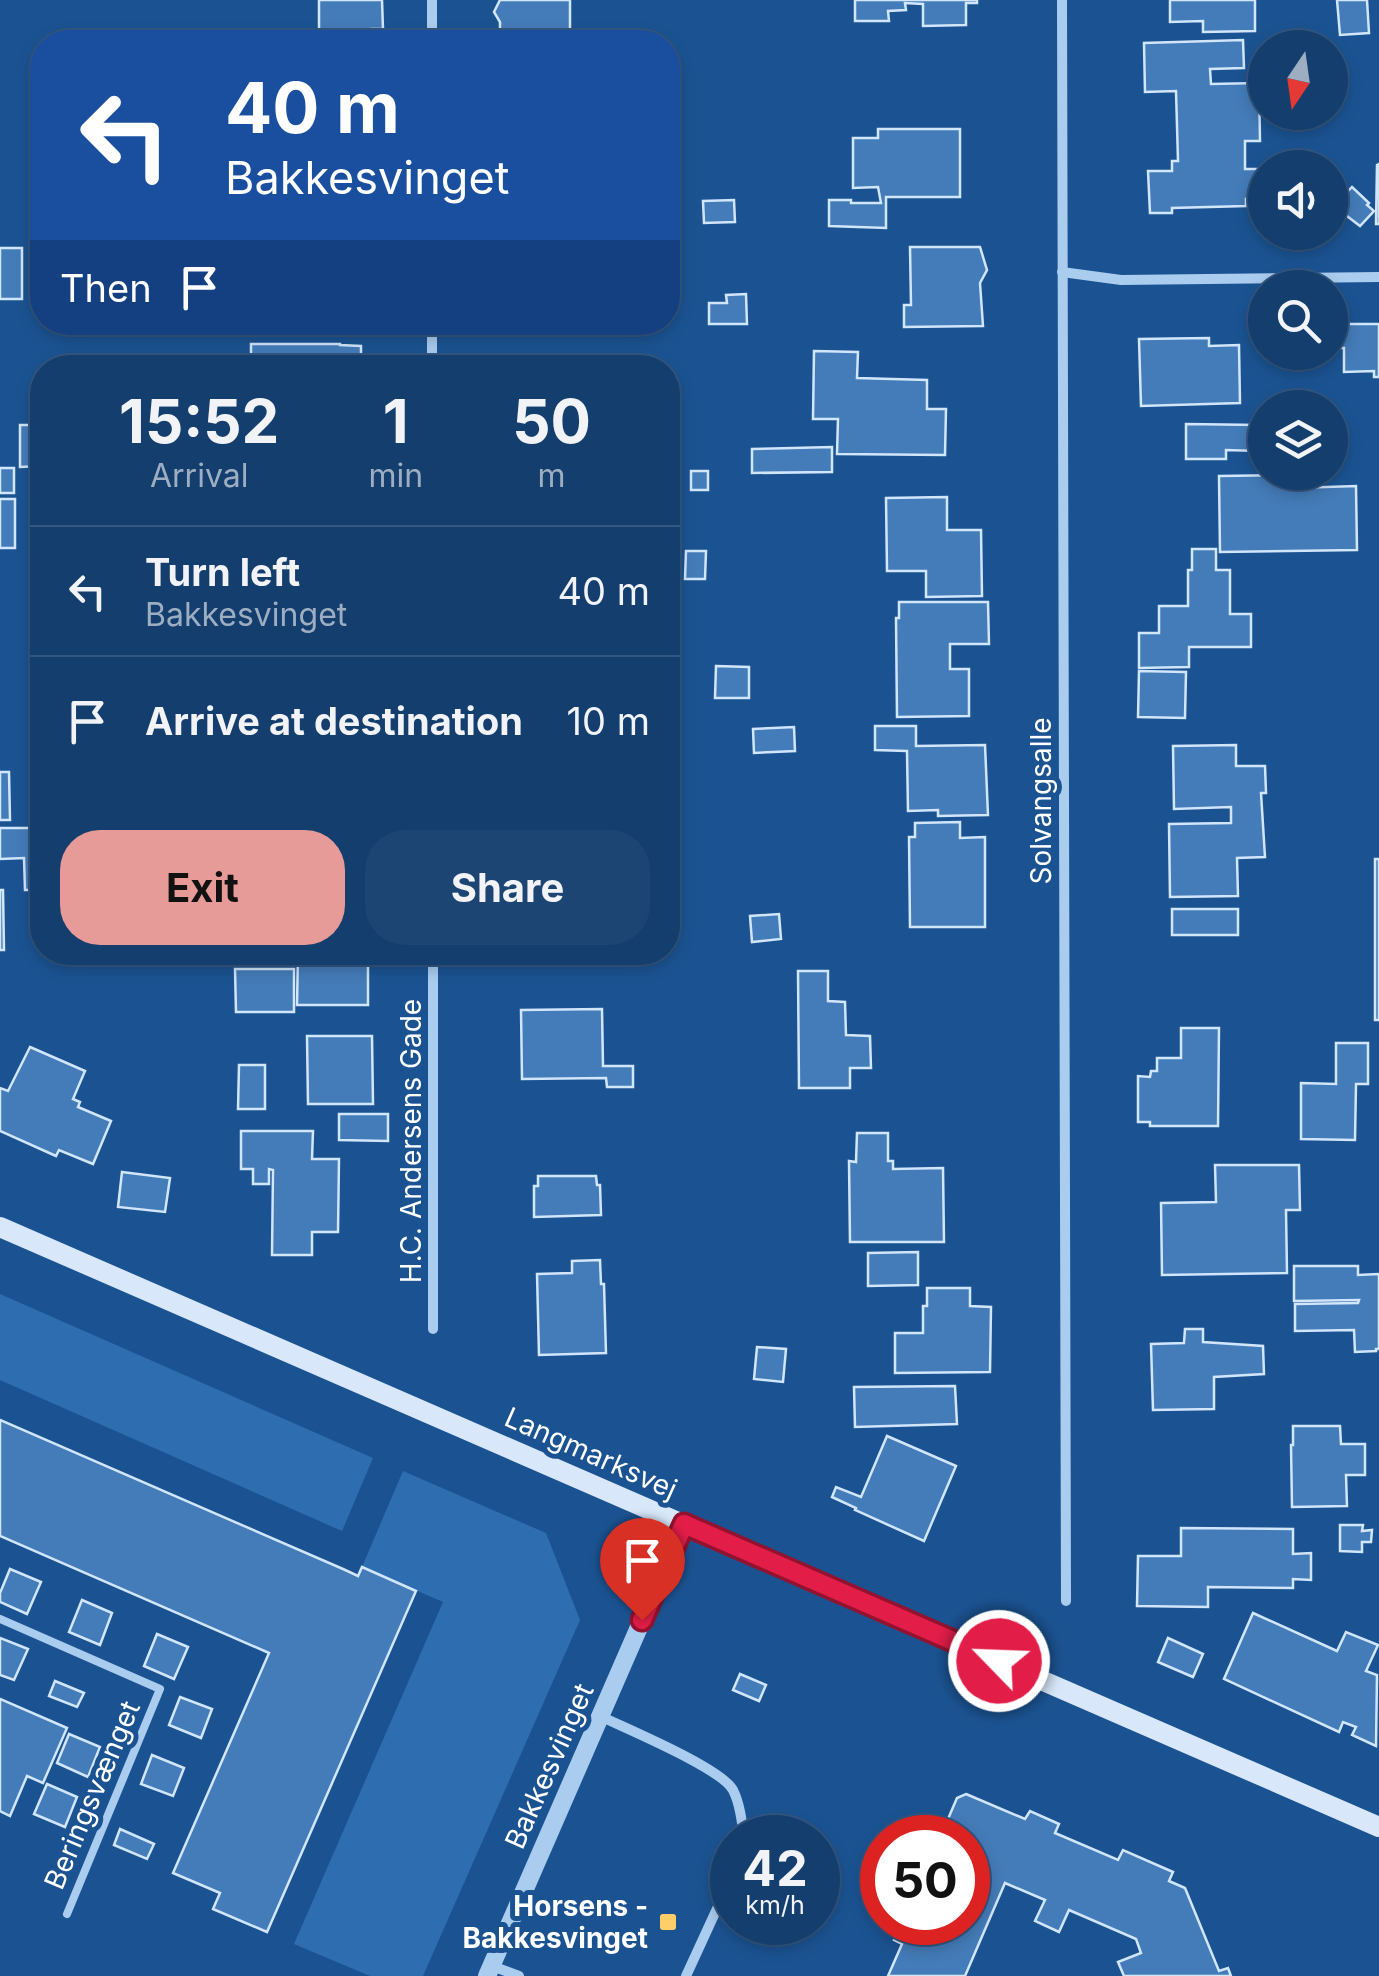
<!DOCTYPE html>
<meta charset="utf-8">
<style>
:root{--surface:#143e6e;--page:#1d4573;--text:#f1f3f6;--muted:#9daec2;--line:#335781;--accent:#e69b98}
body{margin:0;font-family:Inter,sans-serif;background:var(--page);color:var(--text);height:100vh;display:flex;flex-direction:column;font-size:38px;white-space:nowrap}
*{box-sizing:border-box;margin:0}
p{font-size:32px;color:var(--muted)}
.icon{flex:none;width:55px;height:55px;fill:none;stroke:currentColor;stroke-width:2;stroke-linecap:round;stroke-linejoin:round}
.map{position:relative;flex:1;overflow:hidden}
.side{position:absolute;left:30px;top:355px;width:650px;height:610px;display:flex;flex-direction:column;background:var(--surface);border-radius:40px;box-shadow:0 5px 15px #0003,0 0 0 2px var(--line)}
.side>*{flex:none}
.banner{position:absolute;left:30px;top:30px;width:650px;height:305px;border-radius:40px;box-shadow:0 5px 15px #0003,0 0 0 2px var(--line);background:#1a4fa0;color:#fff;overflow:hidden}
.needle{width:65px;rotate:193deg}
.controls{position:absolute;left:1248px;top:30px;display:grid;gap:20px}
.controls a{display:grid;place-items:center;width:100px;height:100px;border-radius:50%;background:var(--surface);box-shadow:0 5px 15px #0003,0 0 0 2px var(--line);font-size:50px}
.speed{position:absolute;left:710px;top:1815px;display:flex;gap:20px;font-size:50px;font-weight:700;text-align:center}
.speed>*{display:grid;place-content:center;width:130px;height:130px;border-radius:50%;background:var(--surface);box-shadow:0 5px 15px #0003,0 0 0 2px var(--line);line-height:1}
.speed small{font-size:25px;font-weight:400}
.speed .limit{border:15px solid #d22;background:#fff;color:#111}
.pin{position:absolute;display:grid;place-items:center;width:85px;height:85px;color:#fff;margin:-102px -42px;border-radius:50% 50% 50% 0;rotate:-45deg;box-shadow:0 0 10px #0007}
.pin .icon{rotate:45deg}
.me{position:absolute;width:110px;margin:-55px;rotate:294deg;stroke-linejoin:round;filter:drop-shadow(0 0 8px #0008)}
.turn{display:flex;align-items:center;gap:35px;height:210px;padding:0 30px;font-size:45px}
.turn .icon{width:130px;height:130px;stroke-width:2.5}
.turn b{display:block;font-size:70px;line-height:85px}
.then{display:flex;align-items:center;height:95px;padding:0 30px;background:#0003;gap:20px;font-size:38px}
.eta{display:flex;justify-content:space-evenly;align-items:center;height:170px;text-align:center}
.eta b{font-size:60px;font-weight:700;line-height:70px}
.action{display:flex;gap:20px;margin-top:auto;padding:20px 30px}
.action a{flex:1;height:115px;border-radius:40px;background:var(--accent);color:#111;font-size:40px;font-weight:700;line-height:115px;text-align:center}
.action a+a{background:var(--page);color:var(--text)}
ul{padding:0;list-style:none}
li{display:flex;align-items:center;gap:30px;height:130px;padding:0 30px;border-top:2px solid var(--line)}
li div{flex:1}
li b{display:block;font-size:38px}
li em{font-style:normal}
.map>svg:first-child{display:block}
.green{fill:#2d6db0}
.building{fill:#447cb9;stroke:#d1e5fb;stroke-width:2.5}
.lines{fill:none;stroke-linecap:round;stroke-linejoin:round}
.service{stroke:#aaccef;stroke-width:8}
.minor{stroke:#aaccef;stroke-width:10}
.tertiary{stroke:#aaccef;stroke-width:18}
.secondary{stroke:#d8e8fa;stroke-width:20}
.route-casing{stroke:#92132f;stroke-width:25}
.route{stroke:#e11d48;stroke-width:18}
.poi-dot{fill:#ffce68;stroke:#1b5392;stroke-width:4}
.labels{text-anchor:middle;stroke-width:10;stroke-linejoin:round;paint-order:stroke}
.street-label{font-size:28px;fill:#fff;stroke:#1b5392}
.poi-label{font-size:28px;font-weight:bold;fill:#fff;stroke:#1b5392;text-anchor:end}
</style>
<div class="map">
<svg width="1379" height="1976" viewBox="0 0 1379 1976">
<rect width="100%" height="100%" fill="#1b5392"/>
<!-- green -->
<g class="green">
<polygon points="0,1294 373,1458 342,1531 0,1380"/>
<polygon points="403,1471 546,1533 580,1620 423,1976 370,1976 294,1944 443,1602 362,1567"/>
</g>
<!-- building -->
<g class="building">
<polygon points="319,0 382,0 383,29 371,29 371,42 298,42 297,40 302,40 302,30 319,30"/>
<polygon points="500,0 570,0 570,42 500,42 500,22 494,12"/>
<polygon points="855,0 977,0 977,3 966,3 966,25 923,26 923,4 905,3 906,10 888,11 889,21 855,21"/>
<polygon points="1170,0 1255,0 1255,31 1203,32 1203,21 1170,22"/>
<polygon points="1337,0 1367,0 1369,33 1340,35"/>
<polygon points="1243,40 1244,68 1210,69 1211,84 1259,83 1260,141 1245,141 1245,169 1263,169 1264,198 1246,199 1246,206 1172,208 1172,213 1150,213 1148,171 1172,171 1172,161 1178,161 1176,91 1145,92 1144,43"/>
<polygon points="878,129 960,129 960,197 886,197 886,228 829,226 829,200 851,200 851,203 881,203 878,187 853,188 853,138 878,138"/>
<polygon points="1379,164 1379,224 1376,224 1377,165"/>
<polygon points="1352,187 1369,203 1367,205 1374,211 1360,226 1334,206"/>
<polygon points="734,200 735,222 704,223 703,201"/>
<polygon points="910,247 980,247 987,270 980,283 983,326 904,327 904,305 911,305"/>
<rect x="0" y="248" width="22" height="51"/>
<polygon points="746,294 747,324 709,324 709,303 727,303 726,295"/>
<polygon points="1330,324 1379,324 1379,377 1374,377 1374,371 1344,372 1344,348 1330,348"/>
<polygon points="1209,338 1209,346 1239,345 1240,403 1141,406 1139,339"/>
<polygon points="251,344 340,344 340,345 361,346 361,368 251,368"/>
<polygon points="814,351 858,352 857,378 927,380 927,409 946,409 945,455 837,454 838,419 813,419"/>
<polygon points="618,358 618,368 491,368 491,361"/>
<polygon points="1186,424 1259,425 1258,451 1226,450 1226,459 1186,459"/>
<polygon points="20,425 42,425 42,466 20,467"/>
<polygon points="668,428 678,428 679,465 668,465"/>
<polygon points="832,447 832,472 752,473 752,449"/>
<rect x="0" y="468" width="14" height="25"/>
<rect x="691" y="471" width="17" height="19"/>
<polygon points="1296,475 1296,488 1356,486 1357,550 1220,552 1219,476"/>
<polygon points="947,497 947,530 981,530 982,596 926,597 926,571 887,571 886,498"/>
<rect x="0" y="499" width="15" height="49"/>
<polygon points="668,545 668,559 680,559 680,586 668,586"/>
<polygon points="1192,549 1216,549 1216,570 1230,570 1230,614 1251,614 1251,647 1189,647 1189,667 1139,668 1139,633 1159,633 1159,606 1188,606 1188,570 1192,570"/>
<polygon points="686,551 706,551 705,579 685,579"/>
<polygon points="899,602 988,602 989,644 950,644 950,669 969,669 969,716 897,717 896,618 899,618"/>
<polygon points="716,666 749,667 749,698 715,698"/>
<polygon points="1139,671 1186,672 1185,718 1138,717"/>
<polygon points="875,726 916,726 916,746 985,745 988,815 938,816 938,810 908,811 907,751 875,750"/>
<polygon points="794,727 795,751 754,753 753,729"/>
<polygon points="1236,745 1236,766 1265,766 1266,793 1261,793 1265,857 1237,858 1238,896 1170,897 1169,824 1231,823 1231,807 1174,809 1173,746"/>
<polygon points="0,772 9,772 10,820 0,820"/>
<polygon points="960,822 960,838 985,837 985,927 910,927 909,837 915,837 915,823"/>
<polygon points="0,828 42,828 42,890 25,890 24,858 0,859"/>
<rect x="1375" y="859" width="4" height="161"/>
<polygon points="0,890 3,890 4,950 0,950"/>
<rect x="1172" y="909" width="66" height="26"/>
<polygon points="779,914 781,939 752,942 750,916"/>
<polygon points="298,952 368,952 368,1005 297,1005"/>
<polygon points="235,969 294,969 294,1012 236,1012"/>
<polygon points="798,971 828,971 828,1001 845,1002 846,1035 870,1036 871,1068 850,1068 850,1088 799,1088"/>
<polygon points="602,1009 603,1066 633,1066 633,1087 607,1087 606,1078 522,1079 521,1010"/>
<polygon points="1181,1028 1219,1028 1218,1126 1150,1126 1150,1122 1138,1122 1138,1076 1150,1077 1151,1071 1157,1071 1157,1058 1181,1058"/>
<polygon points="307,1036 372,1036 373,1104 308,1104"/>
<polygon points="1336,1043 1368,1043 1368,1084 1356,1084 1355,1140 1301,1139 1301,1083 1336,1084"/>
<polygon points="30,1047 85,1071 73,1099 80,1102 78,1107 111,1121 93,1164 59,1150 56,1156 0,1131 0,1088 8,1091"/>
<polygon points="239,1065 265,1065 265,1109 238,1109"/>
<polygon points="339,1114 388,1114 388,1141 339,1140"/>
<polygon points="241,1131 313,1131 312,1159 339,1159 338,1232 312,1232 312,1255 272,1255 273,1170 269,1169 269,1184 253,1184 253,1169 241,1169"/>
<polygon points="857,1133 888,1133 888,1161 893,1161 893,1169 943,1168 944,1242 850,1242 849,1161 856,1162"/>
<polygon points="1215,1165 1299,1165 1300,1210 1286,1210 1287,1273 1162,1275 1161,1203 1216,1202"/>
<polygon points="122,1172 170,1178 165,1212 118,1207"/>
<polygon points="538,1176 596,1176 597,1185 600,1185 601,1215 534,1217 534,1186 538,1186"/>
<polygon points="918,1252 918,1285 868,1286 868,1253"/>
<polygon points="600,1260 601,1284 604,1284 606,1353 539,1355 537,1274 572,1273 572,1261"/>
<polygon points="1294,1266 1358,1266 1358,1275 1379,1274 1379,1349 1376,1349 1376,1351 1355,1352 1354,1330 1295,1331 1295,1304 1358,1303 1359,1300 1294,1301"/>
<polygon points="927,1288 970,1288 970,1306 991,1307 990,1372 895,1373 895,1333 923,1333 923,1306 927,1306"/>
<polygon points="1185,1329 1203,1329 1203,1342 1263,1346 1264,1374 1214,1377 1214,1409 1153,1410 1151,1344 1184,1343"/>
<polygon points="757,1347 786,1349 783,1382 754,1379"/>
<polygon points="955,1386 957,1424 855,1427 854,1387"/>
<polygon points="0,1420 343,1569 358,1576 362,1567 416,1591 267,1932 213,1909 220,1893 173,1873 269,1653 0,1536"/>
<polygon points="1293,1426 1340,1426 1341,1444 1365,1444 1365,1475 1346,1475 1347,1506 1292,1507 1291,1445 1293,1445"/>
<polygon points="887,1436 956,1466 924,1541 855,1510 856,1508 832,1497 836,1487 861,1497"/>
<polygon points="1340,1525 1363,1525 1362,1531 1372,1530 1371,1542 1362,1542 1362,1552 1340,1551"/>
<polygon points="1181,1528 1293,1529 1293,1554 1311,1553 1311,1580 1293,1579 1293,1588 1208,1587 1208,1607 1137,1606 1138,1556 1181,1556"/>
<polygon points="10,1569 41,1582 27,1614 0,1602 0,1593"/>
<polygon points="82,1600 112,1613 100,1645 69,1632"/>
<polygon points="1253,1613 1337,1651 1346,1632 1378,1645 1366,1671 1377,1675 1376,1746 1352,1735 1356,1727 1343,1722 1339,1732 1224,1679"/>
<polygon points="157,1634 188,1647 174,1679 144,1666"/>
<polygon points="0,1638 28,1649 14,1680 0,1675"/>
<polygon points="1168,1638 1203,1654 1193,1677 1158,1662"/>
<polygon points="740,1674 766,1685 759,1701 733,1690"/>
<polygon points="55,1681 84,1693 77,1707 49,1696"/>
<polygon points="180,1697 212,1709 201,1738 169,1725"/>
<polygon points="0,1699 67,1728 43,1783 27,1776 10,1816 0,1811"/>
<polygon points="69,1734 100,1747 88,1777 57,1763"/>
<polygon points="152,1755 184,1768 173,1796 141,1784"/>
<polygon points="47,1784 77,1797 65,1827 34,1814"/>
<polygon points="966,1794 1025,1819 1030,1811 1059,1824 1055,1833 1118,1860 1123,1850 1173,1872 1169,1881 1185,1888 1219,1971 1228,1968 1231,1976 1124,1976 1118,1962 1141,1953 1136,1939 1069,1910 1059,1932 1035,1921 1045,1900 1005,1883 965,1976 888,1976 902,1944 894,1940 902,1922 968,1922 968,1838 947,1838 951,1828 945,1826 957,1798"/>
<polygon points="120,1829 154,1844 147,1859 114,1845"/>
</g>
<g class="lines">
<!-- service -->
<polyline class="service" points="0,1619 160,1689 67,1914"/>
<!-- minor -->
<g class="minor">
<polyline points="432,0 432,42"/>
<polyline points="1062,0 1066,1601"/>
<polyline points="1062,272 1121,280 1379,277"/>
<polyline points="432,322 432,368"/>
<polyline points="433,952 433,1329"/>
<path d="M600 1716C627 1729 721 1768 733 1790 740 1804 742 1822 744 1838"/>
<polyline points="492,1966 519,1976"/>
<polyline points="686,1976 732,1876"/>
</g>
<!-- tertiary -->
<polyline class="tertiary" points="487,1976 684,1524"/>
<!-- secondary -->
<polyline class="secondary" points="0,1227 1379,1827"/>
</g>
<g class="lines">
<!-- route casing -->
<g class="route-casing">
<polyline id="route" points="642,1620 684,1524 999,1661"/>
</g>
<!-- route -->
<use href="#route" class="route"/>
</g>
<!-- markers -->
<rect class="poi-dot" x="658" y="1912" width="20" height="20" rx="5"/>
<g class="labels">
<!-- street labels -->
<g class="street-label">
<text transform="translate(1041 801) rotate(-90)" y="10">Solvangsalle</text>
<text transform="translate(411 1141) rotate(-90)" y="10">H.C. Andersens Gade</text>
<text transform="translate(591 1453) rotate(24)" y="10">Langmarksvej</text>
<text transform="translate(549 1766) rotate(-66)" y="10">Bakkesvinget</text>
<text transform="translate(92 1795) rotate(-67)" y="10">Beringsvænget</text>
</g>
<!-- poi labels -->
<g class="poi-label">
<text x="648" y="1916">Horsens -<tspan x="648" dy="32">Bakkesvinget</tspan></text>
</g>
</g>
</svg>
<div class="controls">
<a><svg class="needle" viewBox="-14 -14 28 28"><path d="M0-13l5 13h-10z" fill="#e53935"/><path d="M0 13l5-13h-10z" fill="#9daec2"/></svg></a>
<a><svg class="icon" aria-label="sound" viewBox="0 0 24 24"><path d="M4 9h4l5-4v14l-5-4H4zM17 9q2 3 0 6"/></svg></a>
<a><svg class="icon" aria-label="search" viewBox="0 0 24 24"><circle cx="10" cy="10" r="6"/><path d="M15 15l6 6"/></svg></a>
<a><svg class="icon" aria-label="layers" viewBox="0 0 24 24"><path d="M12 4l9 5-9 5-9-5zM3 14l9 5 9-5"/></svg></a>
</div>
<div class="speed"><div>42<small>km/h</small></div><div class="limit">50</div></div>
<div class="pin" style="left:642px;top:1620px;background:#d93025"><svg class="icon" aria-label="arrive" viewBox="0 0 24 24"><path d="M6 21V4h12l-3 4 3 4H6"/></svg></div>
<svg class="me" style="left:999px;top:1661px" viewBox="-20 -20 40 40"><circle r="17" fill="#e11d48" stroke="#fff" stroke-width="3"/><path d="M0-11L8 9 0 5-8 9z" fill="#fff"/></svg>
<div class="banner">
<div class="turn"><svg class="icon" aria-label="left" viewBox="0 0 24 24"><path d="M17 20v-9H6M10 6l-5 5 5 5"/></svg><div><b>40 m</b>Bakkesvinget</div></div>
<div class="then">Then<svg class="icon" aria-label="arrive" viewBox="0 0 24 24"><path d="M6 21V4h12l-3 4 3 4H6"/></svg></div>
</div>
<section class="side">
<div class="eta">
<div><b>15:52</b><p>Arrival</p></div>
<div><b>1</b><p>min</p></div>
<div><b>50</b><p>m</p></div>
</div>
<ul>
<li><svg class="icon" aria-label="left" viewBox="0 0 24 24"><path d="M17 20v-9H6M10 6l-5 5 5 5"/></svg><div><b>Turn left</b><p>Bakkesvinget</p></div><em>40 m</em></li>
<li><svg class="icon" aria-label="arrive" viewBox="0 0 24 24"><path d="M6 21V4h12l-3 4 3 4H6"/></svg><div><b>Arrive at destination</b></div><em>10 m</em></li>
</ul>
<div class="action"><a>Exit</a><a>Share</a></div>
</section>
</div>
